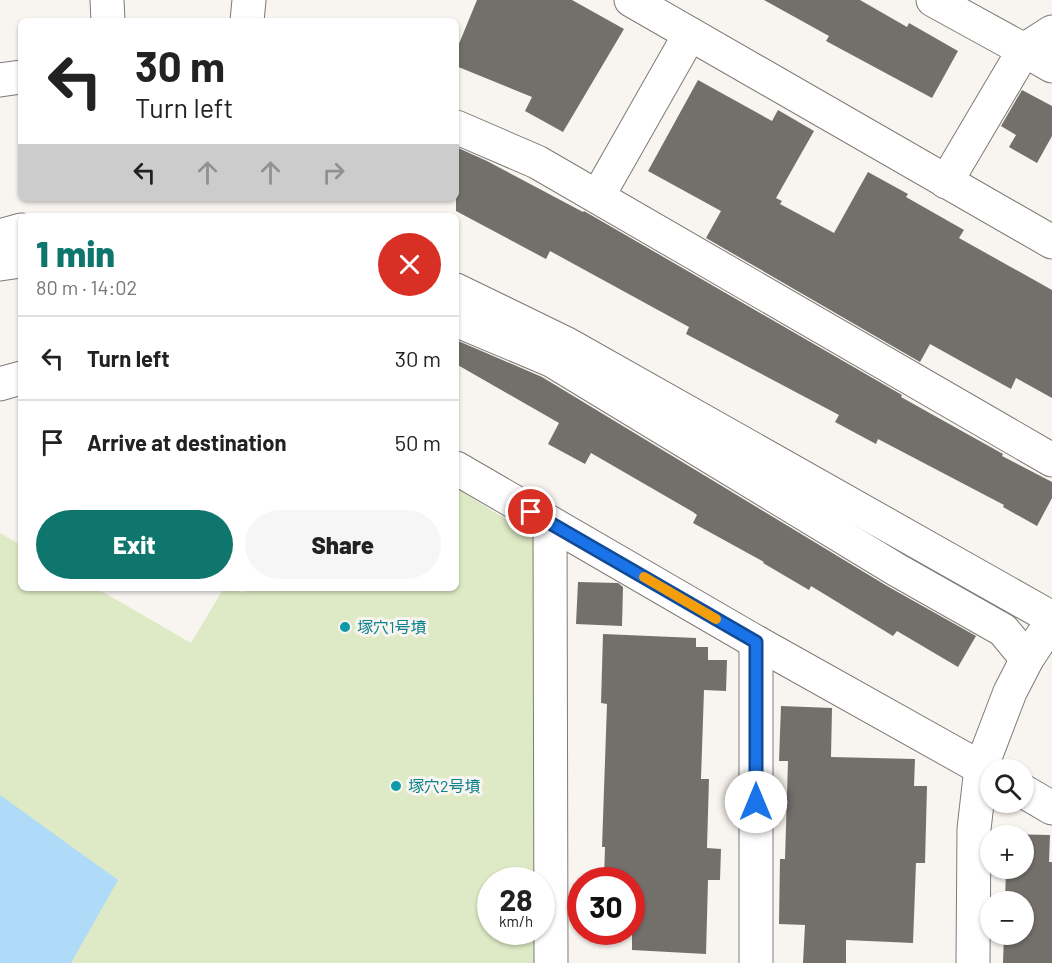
<!DOCTYPE html>
<meta charset="utf-8">
<style>
:root{--surface:#fff;--page:#f6f6f6;--text:#222;--muted:#767676;--line:#e0e0e0;--accent:#0f766e}
body{margin:0;font-family:Barlow,"Noto Sans JP",sans-serif;background:var(--page);color:var(--text);height:100vh;display:flex;flex-direction:column;font-size:22px;white-space:nowrap}
*{box-sizing:border-box;margin:0}
p{font-size:20px;color:var(--muted)}
.icon{flex:none;width:33px;height:33px;fill:none;stroke:currentColor;stroke-width:2;stroke-linecap:round;stroke-linejoin:round}
.map{position:relative;flex:1;overflow:hidden}
.details{position:absolute;left:18px;top:213px;width:441px;height:378px;display:flex;flex-direction:column;background:var(--surface);border-radius:9px;box-shadow:0 2px 4px #0004}
.details>*{flex:none}
.hud{position:absolute;left:18px;top:18px;width:441px;height:183px;border-radius:9px;box-shadow:0 2px 4px #0004;background:#fff;color:var(--text);overflow:hidden}
.controls{position:absolute;left:980px;top:759px;display:grid;gap:12px}
.controls a{display:grid;place-items:center;width:54px;height:54px;border-radius:50%;background:var(--surface);box-shadow:0 2px 4px #0004;font-size:30px}
.speed{position:absolute;left:477px;top:867px;display:flex;gap:12px;font-size:30px;font-weight:700;text-align:center}
.speed>*{display:grid;place-content:center;width:78px;height:78px;border-radius:50%;background:var(--surface);box-shadow:0 2px 4px #0004;line-height:1}
.speed small{font-size:15px;font-weight:400}
.speed .limit{border:9px solid #d22;background:#fff;color:#111}
.pin{position:absolute;display:grid;place-items:center;width:51px;height:51px;color:#fff;margin:-26px;border:3px solid #fff;border-radius:50%;box-shadow:0 2px 6px #0007}
.me{position:absolute;width:66px;margin:-33px;rotate:0deg;stroke-linejoin:round;filter:drop-shadow(0 0 4px #0008)}
.turn{display:flex;align-items:center;gap:21px;height:126px;padding:0 18px;font-size:27px}
.turn .icon{width:78px;height:78px;stroke-width:2.5}
.turn b{display:block;font-size:42px;line-height:51px}
.lanes{display:flex;align-items:center;height:57px;padding:0 18px;background:#0003;justify-content:center;gap:30px;direction:ltr}
.lanes .off{opacity:.35}
.round{display:grid;place-items:center;flex:none;width:63px;height:63px;border-radius:32px;background:var(--page)}
.headline{display:flex;align-items:center;justify-content:space-between;height:102px;padding:0 18px}
h1{font-size:36px;font-weight:800;line-height:45px;color:var(--accent)}
.button{display:flex;gap:12px;margin-top:auto;padding:12px 18px}
.button a{flex:1;height:69px;border-radius:36px;background:var(--accent);color:#fff;font-size:24px;font-weight:800;line-height:69px;text-align:center}
.button a+a{background:var(--page);color:var(--text)}
ul{padding:0;list-style:none}
li{display:flex;align-items:center;gap:18px;height:84px;padding:0 18px;border-top:2px solid var(--line)}
li div{flex:1}
li b{display:block;font-size:22px}
li em{font-style:normal}
.map>svg:first-child{display:block}
.green{fill:#deeac5}
.water{fill:#afdbf9}
.building{fill:#73706c}
.lines{fill:none;stroke-linecap:round;stroke-linejoin:round}
.street-casing{stroke:#7e7a76;stroke-width:35}
.secondary-casing{stroke:#7e7a76;stroke-width:35}
.street{stroke:#fff;stroke-width:33}
.secondary{stroke:#fff;stroke-width:33}
.route-casing{stroke:#114b97;stroke-width:15}
.route{stroke:#1a73e8;stroke-width:10}
.slow{stroke:#f59e0b;stroke-width:10}
.culture-dot{fill:#0f9aa8;stroke:#f8f4f0;stroke-width:2}
.labels{text-anchor:middle;stroke-width:6;stroke-linejoin:round;paint-order:stroke}
.culture-label{font-size:16px;fill:#0d838f;stroke:#f8f4f0;text-anchor:start}
</style>
<div class="map">
<svg width="1052" height="963" viewBox="0 0 1052 963">
<rect width="100%" height="100%" fill="#f8f4f0"/>
<!-- green -->
<polygon class="green" points="456,488 531,535 538,547 534,655 534,880 490,880 490,932 534,932 534,963 0,963 0,533 21,545 21,588 96,588 191,643 224,588 231,588 243,593 251,588 456,588"/>
<!-- water -->
<polygon class="water" points="0,795 118,880 71,963 0,963"/>
<!-- building -->
<g class="building">
<polygon points="477,0 572,0 624,29 563,132 525,111 532,97 456,66 456,51"/>
<polygon points="764,0 860,0 907,27 909,23 958,51 932,98 826,41 829,36"/>
<polygon points="698,80 772,121 778,110 814,131 776,198 782,201 780,204 834,233 868,172 908,194 906,197 964,230 959,238 1052,290 1052,398 1016,378 1011,389 930,344 920,362 706,238 721,211 648,171"/>
<polygon points="1022,90 1052,106 1052,136 1037,163 1009,147 1016,135 1001,126"/>
<polygon points="456,147 487,161 583,212 584,211 902,395 901,397 1003,454 1002,456 1052,482 1052,498 1037,526 1003,507 1004,505 878,439 876,444 835,422 839,415 686,334 689,327 550,251 546,259 456,211"/>
<polygon points="456,340 542,377 887,586 976,636 958,667 897,631 893,636 811,586 809,590 763,563 764,562 693,523 697,515 693,512 591,453 585,464 548,444 559,423 456,364"/>
<polygon points="578,582 618,583 623,587 622,626 576,624"/>
<polygon points="603,634 696,638 696,647 708,647 708,660 727,660 726,691 704,690 701,779 709,779 707,848 721,849 720,880 708,880 706,954 632,950 632,880 604,880 605,847 602,847 607,704 601,703"/>
<polygon points="781,706 832,708 831,757 915,759 914,786 927,786 925,863 916,863 913,943 846,940 846,963 803,963 805,925 779,924 780,859 785,859 788,761 779,761"/>
<polygon points="1007,834 1050,835 1049,862 1052,862 1052,963 1003,963 1004,934 1023,934 1023,902 1005,902 1006,868 1023,868 1023,836 1007,836"/>
</g>
<g class="lines">
<!-- street casing -->
<g class="street-casing">
<g id="street">
<polyline points="107,0 108,21"/>
<polyline points="631,0 1052,242"/>
<polyline points="933,0 1024,50 1052,32"/>
<polyline points="247,21 249,0"/>
<polyline points="0,80 21,77"/>
<polyline points="456,127 537,162 1052,460"/>
<polyline points="946,182 1024,50 1052,66"/>
<polyline points="598,196 690,34"/>
<polyline points="0,264 21,261"/>
<polyline points="456,320 551,360 897,570 1003,630 1027,659"/>
<polyline points="0,384 21,378"/>
<polyline points="456,468 756,642 990,773"/>
<polyline points="550,523 551,963"/>
<polyline points="1023,791 1052,808"/>
<polyline points="756,963 756,642"/>
<polyline points="973,963 974,829 981,768 1010,692 1027,659 1052,621"/>
</g>
</g>
<!-- secondary casing -->
<g class="secondary-casing">
<g id="secondary">
<polyline points="0,236 21,230"/>
<polyline points="456,290 567,344 1052,618"/>
</g>
</g>
<!-- street -->
<use href="#street" class="street"/>
<!-- secondary -->
<use href="#secondary" class="secondary"/>
</g>
<g class="lines">
<!-- route casing -->
<g class="route-casing">
<polyline id="route" points="531,512 756,642 756,802"/>
</g>
<!-- route -->
<use href="#route" class="route"/>
<!-- slow -->
<polyline class="slow" points="644,577 716,619"/>
</g>
<!-- markers -->
<g class="culture-dot">
<circle cx="345" cy="627" r="6"/>
<circle cx="396" cy="786" r="6"/>
</g>
<g class="labels">
<!-- culture labels -->
<g class="culture-label">
<text x="357" y="633">塚穴1号墳</text>
<text x="408" y="792">塚穴2号墳</text>
</g>
</g>
</svg>
<div class="controls">
<a><svg class="icon" aria-label="search" viewBox="0 0 24 24"><circle cx="10" cy="10" r="6"/><path d="M15 15l6 6"/></svg></a>
<a>+</a>
<a>−</a>
</div>
<div class="speed"><div>28<small>km/h</small></div><div class="limit">30</div></div>
<div class="pin" style="left:531px;top:512px;background:#d93025"><svg class="icon" aria-label="arrive" viewBox="0 0 24 24"><path d="M6 21V4h12l-3 4 3 4H6"/></svg></div>
<svg class="me" style="left:756px;top:802px" viewBox="-20 -20 40 40"><circle r="19" fill="#fff"/><path d="M0-13L10 11 0 6-10 11z" fill="#1a73e8"/></svg>
<div class="hud">
<div class="turn"><svg class="icon" aria-label="left" viewBox="0 0 24 24"><path d="M17 20v-9H6M10 6l-5 5 5 5"/></svg><div><b>30 m</b>Turn left</div></div>
<div class="lanes"><svg class="icon" aria-label="left" viewBox="0 0 24 24"><path d="M17 20v-9H6M10 6l-5 5 5 5"/></svg><svg class="icon off" aria-label="ahead" viewBox="0 0 24 24"><path d="M12 20V5M6 11l6-6 6 6"/></svg><svg class="icon off" aria-label="ahead" viewBox="0 0 24 24"><path d="M12 20V5M6 11l6-6 6 6"/></svg><svg class="icon off" aria-label="right" viewBox="0 0 24 24"><path d="M7 20v-9h11M14 6l5 5-5 5"/></svg></div>
</div>
<section class="details">
<div class="headline"><div><h1>1 min</h1><p>80 m · 14:02</p></div><a class="round" style="background:#d93025;color:#fff"><svg class="icon" aria-label="close" viewBox="0 0 24 24"><path d="M6 6l12 12M18 6L6 18"/></svg></a></div>
<ul>
<li><svg class="icon" aria-label="left" viewBox="0 0 24 24"><path d="M17 20v-9H6M10 6l-5 5 5 5"/></svg><div><b>Turn left</b></div><em>30 m</em></li>
<li><svg class="icon" aria-label="arrive" viewBox="0 0 24 24"><path d="M6 21V4h12l-3 4 3 4H6"/></svg><div><b>Arrive at destination</b></div><em>50 m</em></li>
</ul>
<div class="button"><a>Exit</a><a>Share</a></div>
</section>
</div>
